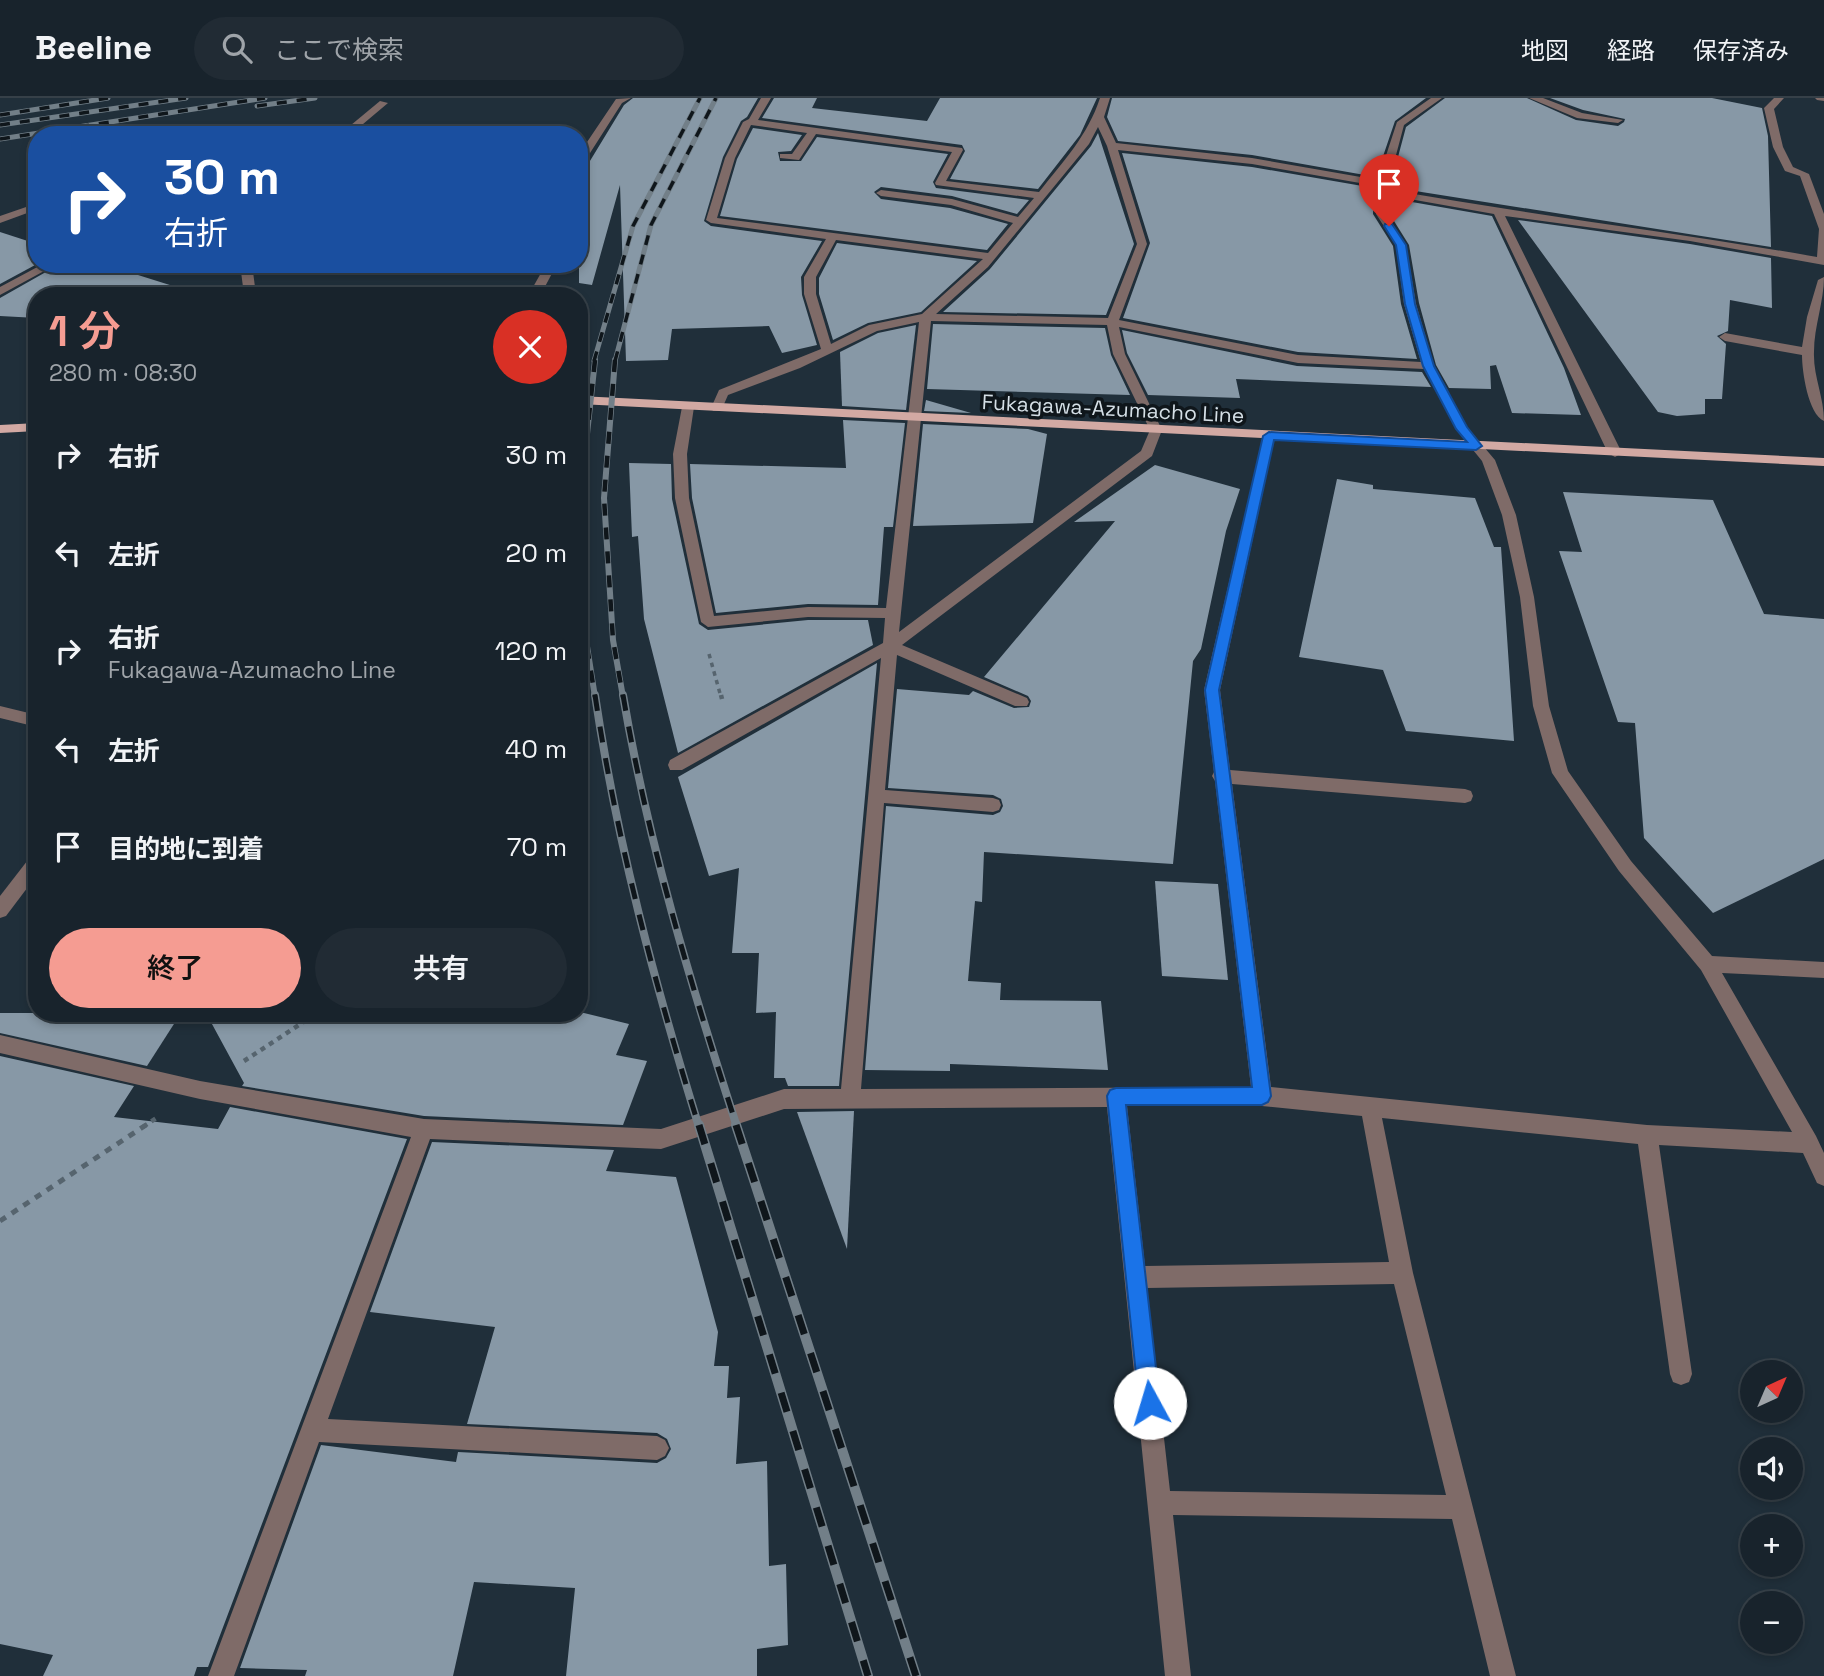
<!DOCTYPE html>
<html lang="ja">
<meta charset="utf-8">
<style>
:root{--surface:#18232c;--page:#212b34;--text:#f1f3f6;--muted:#9fa4a9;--line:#364048;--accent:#f59c92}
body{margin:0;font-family:"Space Grotesk","Noto Sans JP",sans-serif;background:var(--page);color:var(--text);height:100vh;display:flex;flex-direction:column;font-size:26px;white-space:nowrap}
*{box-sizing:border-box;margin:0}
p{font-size:23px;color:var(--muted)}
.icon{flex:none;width:38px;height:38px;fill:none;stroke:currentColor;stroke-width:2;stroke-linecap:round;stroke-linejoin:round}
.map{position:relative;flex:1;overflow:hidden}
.details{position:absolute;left:28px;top:189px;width:560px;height:735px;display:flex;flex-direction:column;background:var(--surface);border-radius:28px;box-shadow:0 4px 10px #0003,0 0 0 2px var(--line)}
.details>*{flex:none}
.hud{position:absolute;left:28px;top:28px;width:560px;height:147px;border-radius:28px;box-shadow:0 4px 10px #0003,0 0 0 2px var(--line);background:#1a4fa0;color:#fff;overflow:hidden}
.needle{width:46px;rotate:44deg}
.tools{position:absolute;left:1740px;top:1262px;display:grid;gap:14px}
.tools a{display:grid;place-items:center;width:63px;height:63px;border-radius:50%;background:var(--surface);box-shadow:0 4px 10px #0003,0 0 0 2px var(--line);font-size:35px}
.pin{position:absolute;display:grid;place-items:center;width:60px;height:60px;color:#fff;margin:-72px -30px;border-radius:50% 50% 50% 0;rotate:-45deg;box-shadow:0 0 7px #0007}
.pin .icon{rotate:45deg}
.me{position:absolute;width:77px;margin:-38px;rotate:354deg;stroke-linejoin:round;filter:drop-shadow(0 0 5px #0008)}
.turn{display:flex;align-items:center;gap:24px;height:147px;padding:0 21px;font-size:32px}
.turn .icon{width:91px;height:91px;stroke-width:2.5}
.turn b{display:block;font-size:49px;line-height:60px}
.round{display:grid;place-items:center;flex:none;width:74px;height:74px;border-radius:37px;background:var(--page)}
.summary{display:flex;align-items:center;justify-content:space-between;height:119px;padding:0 21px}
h1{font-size:42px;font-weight:600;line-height:52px;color:var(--accent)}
.button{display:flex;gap:14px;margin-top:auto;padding:14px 21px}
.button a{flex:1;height:80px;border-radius:42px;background:var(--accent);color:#111;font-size:28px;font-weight:600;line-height:80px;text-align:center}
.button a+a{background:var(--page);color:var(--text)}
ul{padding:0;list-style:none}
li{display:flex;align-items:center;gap:21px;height:98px;padding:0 21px}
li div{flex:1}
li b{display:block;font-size:26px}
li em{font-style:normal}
header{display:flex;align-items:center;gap:42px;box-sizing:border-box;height:98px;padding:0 35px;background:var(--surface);border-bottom:2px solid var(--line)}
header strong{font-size:33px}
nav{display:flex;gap:38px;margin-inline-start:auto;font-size:24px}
.search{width:490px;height:63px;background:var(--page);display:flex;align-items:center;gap:18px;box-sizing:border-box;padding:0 24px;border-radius:38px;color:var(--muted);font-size:26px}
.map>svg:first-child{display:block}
.building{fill:#8798a6}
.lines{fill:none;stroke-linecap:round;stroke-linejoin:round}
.path-far2{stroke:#56646e;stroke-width:3.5;stroke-dasharray:4.5 4.5;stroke-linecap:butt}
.path-far1{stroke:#56646e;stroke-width:4.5;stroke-dasharray:5 5;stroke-linecap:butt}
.path{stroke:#56646e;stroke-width:5;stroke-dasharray:7 7;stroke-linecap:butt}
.minor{fill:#7f6b68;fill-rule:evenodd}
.major{fill:#d2a9a3;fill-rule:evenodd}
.rail-far3-casing{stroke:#727f88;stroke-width:5}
.rail-far2-casing{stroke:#727f88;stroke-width:6}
.rail-far1-casing{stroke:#727f88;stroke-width:8}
.rail-casing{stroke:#727f88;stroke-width:10}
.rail-far3{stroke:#0f161b;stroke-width:3.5;stroke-dasharray:10;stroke-linecap:butt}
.rail-far2{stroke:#0f161b;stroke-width:4.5;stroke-dasharray:12;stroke-linecap:butt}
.rail-far1{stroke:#0f161b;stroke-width:5;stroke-dasharray:16;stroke-linecap:butt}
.rail{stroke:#0f161b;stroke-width:7;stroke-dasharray:20;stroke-linecap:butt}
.route{fill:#1a73e8;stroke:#114b97;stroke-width:2}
.labels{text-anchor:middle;stroke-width:7;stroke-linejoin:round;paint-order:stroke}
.far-street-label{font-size:21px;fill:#d5dfe6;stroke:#0f161b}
</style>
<header>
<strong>Beeline</strong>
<div class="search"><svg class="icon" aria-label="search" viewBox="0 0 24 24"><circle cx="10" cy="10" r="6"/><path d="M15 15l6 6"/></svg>ここで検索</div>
<nav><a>地図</a><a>経路</a><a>保存済み</a></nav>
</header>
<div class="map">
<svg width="1824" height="1578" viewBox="0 0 1824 1578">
<rect width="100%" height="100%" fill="#202f3a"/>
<!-- building -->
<g class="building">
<polygon points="633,0 758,0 747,19 741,23 723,59 704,123 711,128 822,143 801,179 802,197 817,247 782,255 769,228 672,231 668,262 626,263 620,87 592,187 579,185 579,81 624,7"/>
<polygon points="774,0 817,0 812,10 927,23 940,0 1097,0 1080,37 1038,91 950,81 965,53 962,47 762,20"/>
<polygon points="1112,0 1426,0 1395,23 1376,79 1252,57 1118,43 1107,19"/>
<polygon points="1445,0 1527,0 1576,22 1618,28 1624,24 1625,21 1583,12 1550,0 1712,0 1762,10 1768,38 1771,149 1390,89 1406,29"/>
<polygon points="753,30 802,37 791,53 778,54 780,63 801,63 817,39 948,56 933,84 936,90 1029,102 1017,116 952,98 881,89 874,94 881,101 950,110 1008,126 987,152 720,118 737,61"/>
<polygon points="1098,35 1134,146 1106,217 943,214 990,171 1091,48"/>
<polygon points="1122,55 1252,69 1374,90 1373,116 1393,148 1401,206 1417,261 1298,254 1123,220 1150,145"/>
<polygon points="1389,100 1492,118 1564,270 1581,317 1512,315 1496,267 1490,268 1491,291 1449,290 1436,267 1419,205 1409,147 1389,115"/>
<polygon points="1518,122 1690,146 1771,160 1772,210 1730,202 1728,233 1717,238 1726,246 1722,301 1705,301 1705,316 1677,318 1658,314"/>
<polygon points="0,134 37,146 37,166 0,186"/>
<polygon points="837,145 977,163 921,214 868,225 833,242 819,196 819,180"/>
<polygon points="60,166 103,166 173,188 171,198 37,198 37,220 0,218 0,200"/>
<polygon points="933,226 1105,230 1111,257 1130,297 927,291"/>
<polygon points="916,227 906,312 842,308 840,254 878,235"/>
<polygon points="1122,232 1297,268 1422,274 1431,289 1236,281 1240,300 1148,297 1127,255"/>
<polygon points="926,302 971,315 924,313"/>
<polygon points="843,322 905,325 893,429 884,429 878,507 808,506 716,515 692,400 690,366 846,370"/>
<polygon points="923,326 1028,331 1047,336 1033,425 913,428"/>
<polygon points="629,365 671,366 672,401 699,526 708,532 808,522 868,522 873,547 678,655 644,521 638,438 632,439"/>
<polygon points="1155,367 1240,391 1226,433 1201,551 1193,563 1173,766 984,754 982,804 975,803 968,883 1001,885 1000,902 1101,903 1108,972 950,966 950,973 865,972 886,708 993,717 1000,714 1003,708 1001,701 993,697 888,690 897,591 969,597 973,593 1014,610 1029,609 1031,603 1028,598 984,579 1115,423 1074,424"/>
<polygon points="1337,381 1373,387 1373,391 1475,400 1494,449 1501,449 1514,643 1406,633 1383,572 1299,559"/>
<polygon points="1563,394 1713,402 1764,516 1824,521 1824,761 1713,815 1644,740 1635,625 1618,624 1559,453 1582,454"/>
<polygon points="877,565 839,988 788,988 785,980 774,980 776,914 756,915 759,855 732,855 739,770 709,778 678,679"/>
<polygon points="1155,783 1218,786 1228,882 1162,878"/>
<polygon points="0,915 181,915 147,968 0,935"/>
<polygon points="206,915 584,915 629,926 616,957 647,963 623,1027 424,1018 242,988 244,985"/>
<polygon points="0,958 134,988 114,1019 218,1031 230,1009 407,1041 208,1569 197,1569 194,1578 43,1578 53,1557 0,1546"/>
<polygon points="854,1013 847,1151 797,1014"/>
<polygon points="432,1044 614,1052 606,1073 676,1079 718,1234 714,1268 729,1268 727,1300 740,1299 736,1366 767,1363 769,1468 786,1466 788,1547 757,1551 757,1578 566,1578 575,1490 474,1484 453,1578 305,1578 307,1572 240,1570 321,1347 456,1364 458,1354 657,1365 666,1360 671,1351 667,1341 657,1335 467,1326 495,1229 370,1214"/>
</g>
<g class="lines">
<!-- path-far2 -->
<polyline class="path-far2" points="709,556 721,599"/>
<!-- path-far1 -->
<g class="path-far1">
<polyline points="721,597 722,601"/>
<polyline points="244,963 317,915"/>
<polyline points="143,1029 158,1019"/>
</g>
<!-- path -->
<polyline class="path" points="0,1123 146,1027"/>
<!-- minor -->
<g class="minor">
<polygon points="631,0 622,5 583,66 579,67 579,56 616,1"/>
<path d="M761 0H771L758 22 962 50 963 52 946 83 1039 94C1063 64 1088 37 1100 0H1110L1104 19 1116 45 1252 60 1378 82 1397 24 1431 0H1442L1404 27 1387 91C1530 117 1674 134 1817 159L1819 131 1800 78 1785 73 1773 49 1764 10 1774 0H1784L1774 11 1783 49 1793 69 1809 76 1824 116V167L1690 143 1505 118 1622 355 1615 359 1608 355 1494 116 1387 97 1386 116 1406 147 1416 206 1434 268 1467 329 1495 362 1516 417 1534 499 1549 608 1568 673 1631 763 1712 858 1824 864V880L1722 875 1816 1038 1824 1055V1088L1817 1085 1803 1055 1659 1047 1692 1276 1689 1284 1681 1287 1673 1284 1670 1276 1638 1046 1382 1020 1413 1175 1516 1578H1490L1452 1421 1173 1417 1191 1578H1165L1107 1009 784 1011 661 1051 430 1041 328 1321 657 1338 665 1342 669 1350 665 1358 657 1362 319 1344 234 1578H208L411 1039 200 1001 0 955V937L200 983 424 1021 661 1031 784 991H841L881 560 682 672H670L668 667 670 662 883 545 885 520 808 519 708 529 701 524 675 400 673 356 682 309 688 305 694 309 687 356 689 400 714 518 808 509 886 510 919 224 877 233 800 270 728 297 721 313H713L711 310 719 292 821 251 804 196V179L826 141 711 125 706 122 725 60 743 24 749 21ZM751 27 807 35 792 56H780V60L799 62 816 36 952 54 935 85 936 87 1034 100 1018 119 952 101 881 92 876 95 881 98 951 107 1013 125 988 155 717 120 735 60ZM1098 29 1107 48 1137 146 1108 220 936 216 988 169 1089 46ZM1118 52 1252 66 1377 88 1376 116 1396 147 1404 206 1421 264 1298 257 1119 222 1147 146ZM836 142 983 161 922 216 869 227 831 246 816 196V179ZM931 223 1107 227 1113 256 1150 332 1141 353 899 534ZM1119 229 1298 265 1424 271 1456 331 1482 363 1502 417 1520 499 1533 608 1552 675 1619 773 1701 872 1792 1034 1647 1027 1271 989 1232 686 1465 705 1471 703 1473 698 1471 693 1465 691 1230 672 1220 592 1275 338 1269 334 1263 338 1204 592 1214 674 1212 678 1215 683 1251 989 861 991 884 705 993 714 999 712 1001 707 999 702 993 700 885 692 897 557 1015 608H1027L1029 604 1027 600 902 547 1152 358 1162 332 1125 256ZM1127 1008H1262L1362 1018 1389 1164 1145 1168ZM1394 1186 1446 1397 1170 1393 1147 1190Z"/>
<polygon points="1529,0 1543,0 1582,15 1623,22 1618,25 1577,20"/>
<polygon points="1815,0 1824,0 1824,3 1817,2"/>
<polygon points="380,3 388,5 350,37 339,37"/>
<polygon points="29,108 37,110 37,116 30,114 0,125 0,118"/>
<polygon points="43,166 57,166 0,197 0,189"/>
<polygon points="240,166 252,166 255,189 252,198 240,198 243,189"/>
<polygon points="546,166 557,166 540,198 528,198"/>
<path d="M1824 179C1824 204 1814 228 1814 254 1813 278 1824 299 1824 323 1808 316 1802 273 1802 257L1725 243 1719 239 1725 235 1802 249 1807 219 1818 182Z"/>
<polygon points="0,608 37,617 37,629 0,620"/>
<polygon points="37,756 37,777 6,818 0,820 0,798 31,758"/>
</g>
<!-- major -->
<g class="major">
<polygon points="579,298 1824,360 1824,368 579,306"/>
<polygon points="37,325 37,333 0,335 0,327"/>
</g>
<!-- rail-far3 casing -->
<g class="rail-far3-casing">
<g id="rail-far3">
<polyline points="257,8 315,0"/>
<polyline points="0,17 108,0"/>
<polyline points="0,27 186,0"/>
<polyline points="0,41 265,0"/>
<polyline points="594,263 633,128 700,0"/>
<polyline points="615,263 651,127 716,0"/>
</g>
</g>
<!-- rail-far2 casing -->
<g class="rail-far2-casing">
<g id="rail-far2">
<polyline points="595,262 580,401 586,542 595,599"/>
<polyline points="615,262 604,400 613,542 623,599"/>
</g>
</g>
<!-- rail-far1 casing -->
<g class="rail-far1-casing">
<g id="rail-far1">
<path d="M595 597C617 745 655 887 699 1029"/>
<path d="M623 597C648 745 691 887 737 1029"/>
</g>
</g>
<!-- rail casing -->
<g class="rail-casing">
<g id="rail">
<polyline points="699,1027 868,1578"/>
<polyline points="736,1027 916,1578"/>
</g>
</g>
<!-- rail-far3 -->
<use href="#rail-far3" class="rail-far3"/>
<!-- rail-far2 -->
<use href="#rail-far2" class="rail-far2"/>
<!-- rail-far1 -->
<use href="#rail-far1" class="rail-far1"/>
<!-- rail -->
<use href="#rail" class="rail"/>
</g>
<!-- route -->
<polygon class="route" points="1385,126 1392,126 1406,147 1415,206 1434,268 1467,329 1482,348 1476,352 1274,342 1219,592 1271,998 1268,1004 1262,1007 1126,1007 1160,1305 1157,1312 1150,1315 1142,1312 1139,1305 1107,998 1110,992 1116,990 1252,989 1205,592 1263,338 1269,334 1467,344 1456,331 1423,268 1405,206 1396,147 1384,128"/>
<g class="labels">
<!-- far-street labels -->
<g class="far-street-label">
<text transform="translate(1113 311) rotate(3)" y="7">Fukagawa-Azumacho Line</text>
</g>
</g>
</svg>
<div class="tools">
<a><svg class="needle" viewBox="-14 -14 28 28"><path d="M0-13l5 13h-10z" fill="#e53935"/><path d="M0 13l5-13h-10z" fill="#9fa4a9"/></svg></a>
<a><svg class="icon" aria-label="sound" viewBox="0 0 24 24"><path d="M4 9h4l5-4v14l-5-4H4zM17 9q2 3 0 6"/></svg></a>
<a>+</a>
<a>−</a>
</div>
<div class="pin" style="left:1389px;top:128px;background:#d93025"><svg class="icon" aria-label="arrive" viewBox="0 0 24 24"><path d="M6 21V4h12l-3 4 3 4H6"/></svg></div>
<svg class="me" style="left:1150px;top:1305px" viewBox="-20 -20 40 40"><circle r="19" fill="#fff"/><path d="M0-13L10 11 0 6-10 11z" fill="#1a73e8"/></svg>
<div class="hud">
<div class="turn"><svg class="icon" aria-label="right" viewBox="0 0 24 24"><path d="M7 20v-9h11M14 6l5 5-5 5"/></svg><div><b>30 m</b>右折</div></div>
</div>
<section class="details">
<div class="summary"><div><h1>1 分</h1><p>280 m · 08:30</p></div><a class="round" style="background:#d93025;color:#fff"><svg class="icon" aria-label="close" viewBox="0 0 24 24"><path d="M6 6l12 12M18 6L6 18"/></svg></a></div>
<ul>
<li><svg class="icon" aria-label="right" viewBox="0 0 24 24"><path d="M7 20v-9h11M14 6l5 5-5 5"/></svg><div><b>右折</b></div><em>30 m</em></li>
<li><svg class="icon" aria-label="left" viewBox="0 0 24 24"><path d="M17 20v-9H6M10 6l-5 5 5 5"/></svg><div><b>左折</b></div><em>20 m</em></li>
<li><svg class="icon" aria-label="right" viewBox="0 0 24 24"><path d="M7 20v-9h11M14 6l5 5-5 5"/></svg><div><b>右折</b><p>Fukagawa-Azumacho Line</p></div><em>120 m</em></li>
<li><svg class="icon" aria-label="left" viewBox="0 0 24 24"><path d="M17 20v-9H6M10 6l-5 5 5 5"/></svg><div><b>左折</b></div><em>40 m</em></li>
<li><svg class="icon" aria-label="arrive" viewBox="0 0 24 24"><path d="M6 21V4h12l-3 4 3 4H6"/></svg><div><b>目的地に到着</b></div><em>70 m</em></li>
</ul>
<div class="button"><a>終了</a><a>共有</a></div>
</section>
</div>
